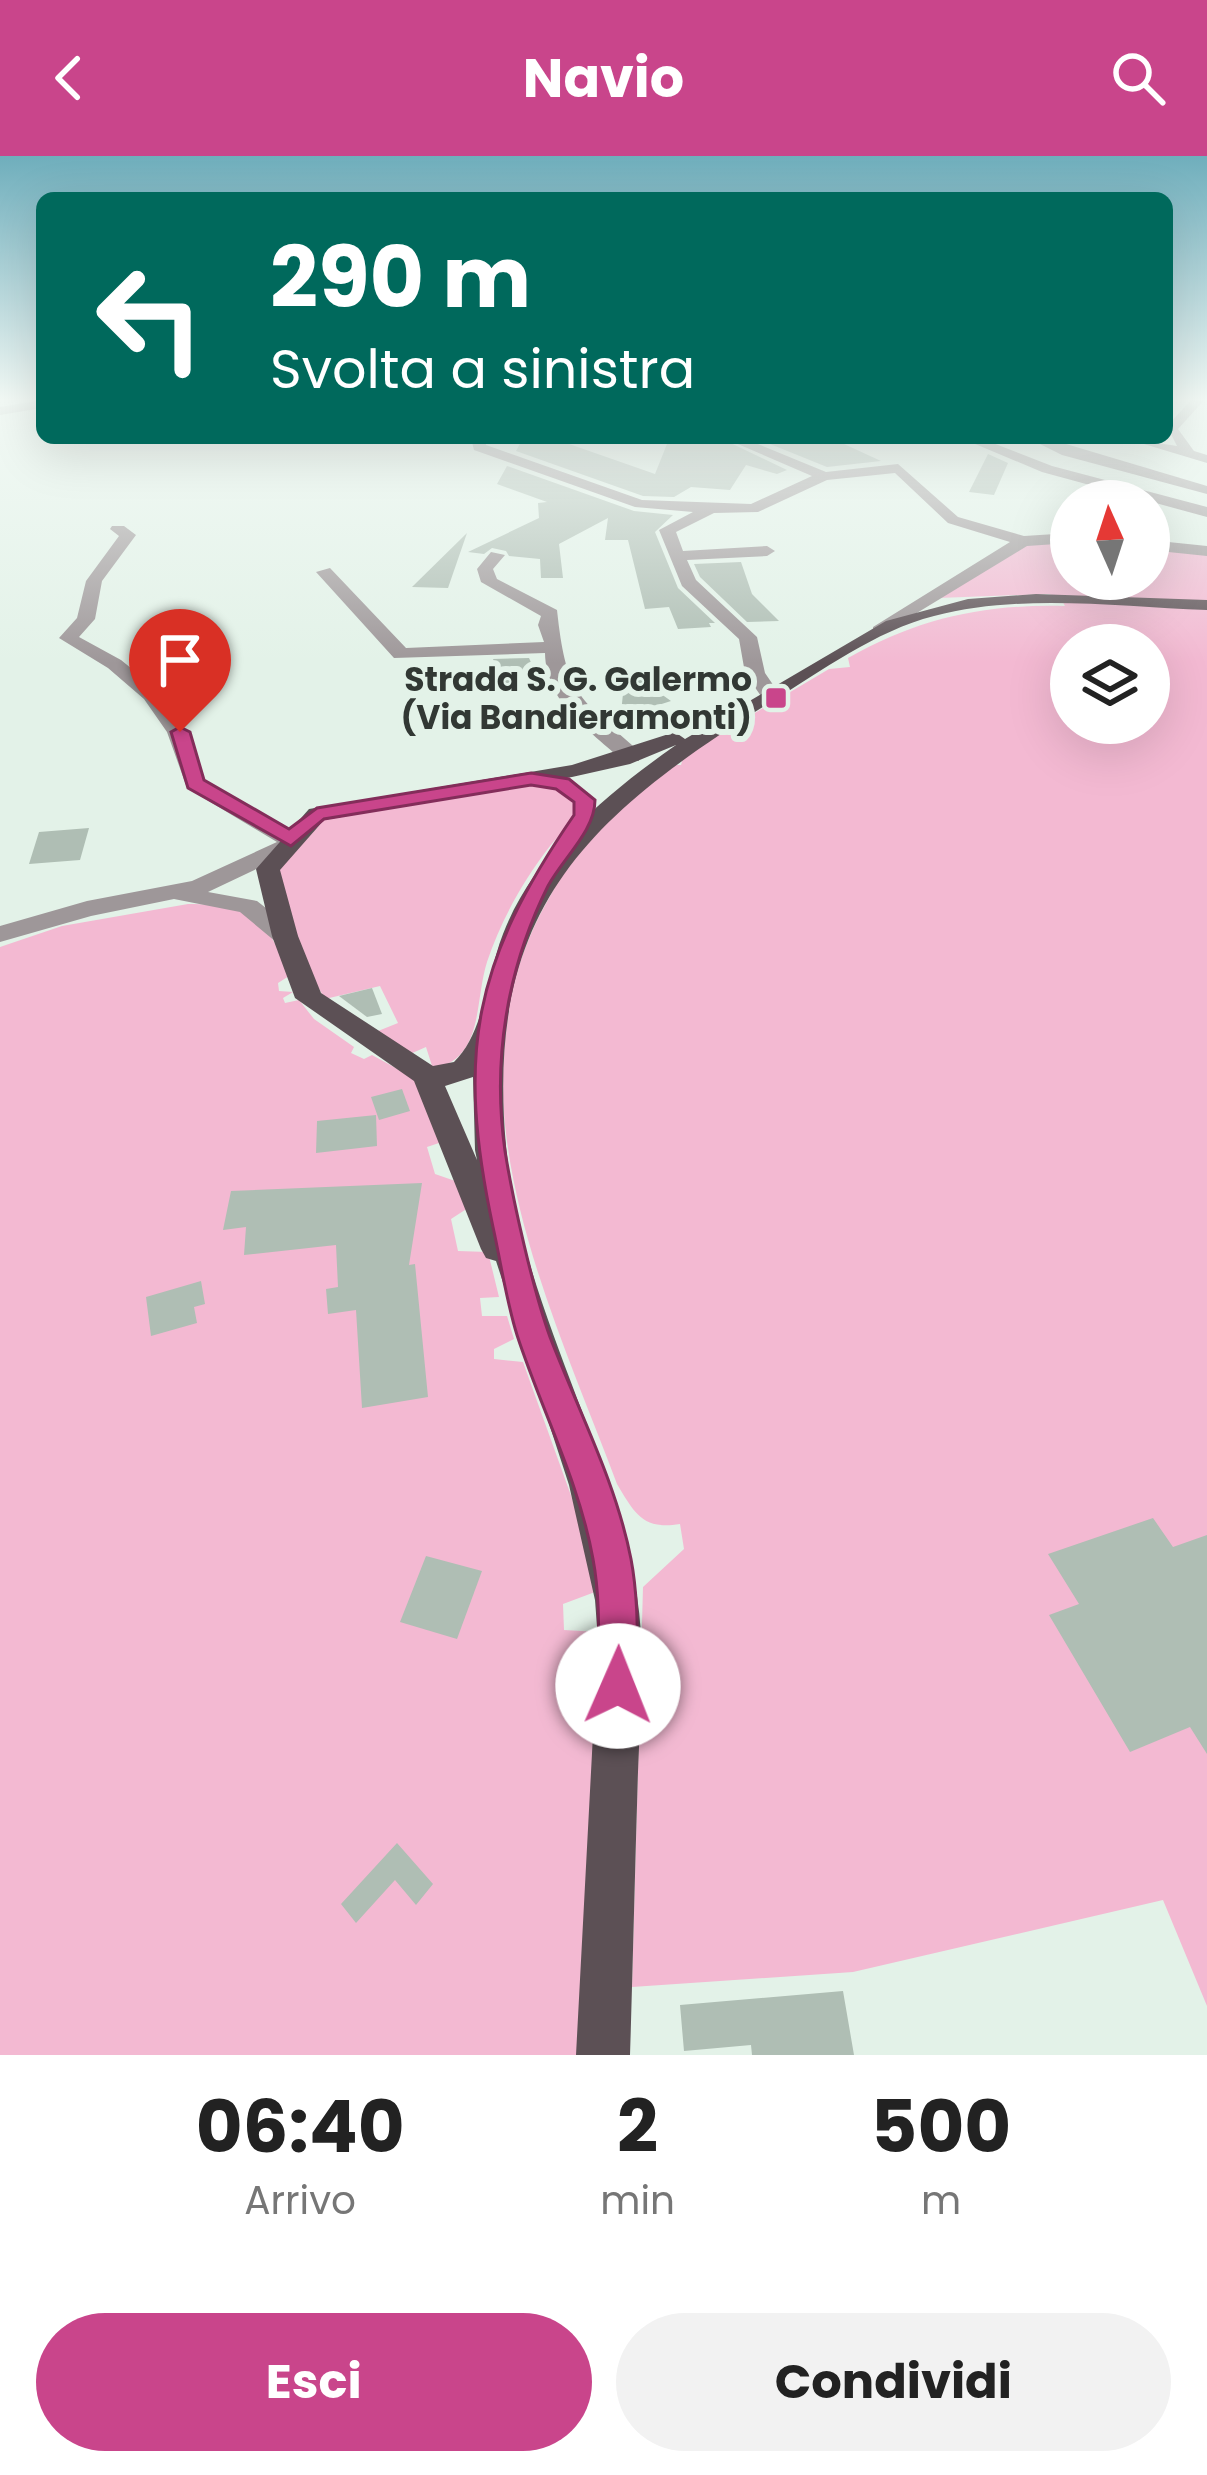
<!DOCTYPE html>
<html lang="it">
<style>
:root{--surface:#fff;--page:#f2f2f2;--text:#222;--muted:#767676;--accent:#c9458b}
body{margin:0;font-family:Poppins,sans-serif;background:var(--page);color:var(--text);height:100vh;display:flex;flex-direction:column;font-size:45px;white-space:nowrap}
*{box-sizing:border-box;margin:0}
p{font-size:39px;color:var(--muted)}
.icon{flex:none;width:66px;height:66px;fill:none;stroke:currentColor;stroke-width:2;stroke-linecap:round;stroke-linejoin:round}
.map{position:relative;height:1899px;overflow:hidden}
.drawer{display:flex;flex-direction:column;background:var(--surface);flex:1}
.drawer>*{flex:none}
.hud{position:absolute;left:36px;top:36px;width:1137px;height:252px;border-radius:18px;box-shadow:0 12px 48px #0002;background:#00695c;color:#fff;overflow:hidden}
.needle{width:78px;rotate:357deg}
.fabs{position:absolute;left:1050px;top:324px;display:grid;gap:24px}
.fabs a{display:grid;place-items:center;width:120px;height:120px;border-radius:50%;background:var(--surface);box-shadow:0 12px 48px #0002;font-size:60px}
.pin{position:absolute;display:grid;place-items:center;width:102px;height:102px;color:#fff;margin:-123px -51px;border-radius:50% 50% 50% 0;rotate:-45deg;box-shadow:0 0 12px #0007}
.pin .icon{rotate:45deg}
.me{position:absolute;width:132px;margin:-66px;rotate:1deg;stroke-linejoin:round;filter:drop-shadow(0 0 9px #0008)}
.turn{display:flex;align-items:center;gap:42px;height:252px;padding:0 36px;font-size:54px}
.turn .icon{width:156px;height:156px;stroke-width:2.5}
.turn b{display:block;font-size:84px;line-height:102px}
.eta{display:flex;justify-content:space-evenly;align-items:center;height:204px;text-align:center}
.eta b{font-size:72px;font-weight:700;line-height:84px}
.button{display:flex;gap:24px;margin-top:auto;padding:24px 36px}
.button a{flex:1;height:138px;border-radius:72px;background:var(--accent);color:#fff;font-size:48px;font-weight:700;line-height:138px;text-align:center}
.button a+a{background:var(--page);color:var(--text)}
header{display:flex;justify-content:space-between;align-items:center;height:156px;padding:0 36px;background:var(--accent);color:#fff;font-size:54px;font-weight:700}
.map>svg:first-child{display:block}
.green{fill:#f3b9d2;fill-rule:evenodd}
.building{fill:#afbeb4}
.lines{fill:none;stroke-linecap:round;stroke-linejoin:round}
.minor{fill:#9e9799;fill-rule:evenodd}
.major{fill:#5c5055;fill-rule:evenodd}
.route{fill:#c9458b;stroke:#832d5a;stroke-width:3}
.poi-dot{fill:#c9458b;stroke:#e3f2e8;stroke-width:4.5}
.labels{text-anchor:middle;stroke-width:12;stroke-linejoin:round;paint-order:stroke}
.far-poi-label{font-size:33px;font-weight:bold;fill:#323834;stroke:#e3f2e8;text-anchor:end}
</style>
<header><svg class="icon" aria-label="back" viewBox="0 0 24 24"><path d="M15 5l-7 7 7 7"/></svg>Navio<svg class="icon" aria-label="search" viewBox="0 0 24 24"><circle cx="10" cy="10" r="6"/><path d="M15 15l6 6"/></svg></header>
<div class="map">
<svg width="1207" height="1899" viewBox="0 0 1207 1899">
<rect width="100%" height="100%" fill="#e3f2e8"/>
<!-- green -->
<g class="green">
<path d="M1071 384V423H1149V392L1207 398V1850L1163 1744 853 1816 632 1831 643 1431 684 1393 680 1368C643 1374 635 1358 617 1328 549 1146 440 932 548 744 557 728 565 710 576 696 601 664 639 637 669 609H681L684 599 829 513 850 511 848 502C919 462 984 448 1065 450L1060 441 1048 438 938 442 1028 388ZM1071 489H1149V567H1071Z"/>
<path d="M529 628 565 634 579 654C571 667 560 678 550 690 523 725 501 764 487 806 474 848 484 902 433 913L426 891 410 898 373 877 398 867 380 830 325 843 308 814 276 721 279 708 323 663Z"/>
<path d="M188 748C251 748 269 764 289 820L278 827 279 835 293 836 283 842 285 847 299 844 314 863 354 891 351 897 364 903 372 899 414 922 442 986 427 991 435 1018 461 1027 468 1052 451 1063 458 1095 488 1096 499 1141 480 1142 482 1160H507L514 1183 494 1193V1203L523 1206 592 1398 595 1436 563 1448 564 1474 599 1476 581 1899H0V791L62 770Z"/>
</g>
<!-- building -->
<g class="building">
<polygon points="523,282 552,282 655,318 667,288 720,282 787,314 777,318 746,309 730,334 691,331 674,341 643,340 516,295"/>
<polygon points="755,282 831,282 881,305 827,311"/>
<polygon points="988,298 1008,307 994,339 969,336"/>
<polygon points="507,310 634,355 673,359 655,376 678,432 715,467 709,467 711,471 678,473 669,451 645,453 628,384 605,384 608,362 559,388 563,422 541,422 540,403 509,400 506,395 492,392 484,398 468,396 539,362 538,347 547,346 497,328"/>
<polygon points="467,377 448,432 412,431"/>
<polygon points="741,406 752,438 779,465 747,466 700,421 694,408"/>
<polygon points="529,502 541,528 505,532 493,503"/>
<polygon points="640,523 671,545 646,553 646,558 621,557 624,528"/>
<polygon points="89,672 80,704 29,708 39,676"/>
<polygon points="372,832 382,858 367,861 339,840"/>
<polygon points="402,933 410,955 379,964 371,941"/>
<polygon points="376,959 377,990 316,997 317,965"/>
<polygon points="422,1027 409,1109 415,1108 428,1241 362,1252 356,1154 328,1158 326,1133 338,1131 336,1089 244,1099 246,1071 223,1074 231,1035"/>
<polygon points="201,1125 205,1148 194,1151 197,1167 151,1180 146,1141"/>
<polygon points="1153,1362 1173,1391 1207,1379 1207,1598 1190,1571 1130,1596 1049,1459 1079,1448 1048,1398"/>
<polygon points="426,1400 482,1415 457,1483 400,1466"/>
<polygon points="397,1687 433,1728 416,1749 395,1724 356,1767 341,1748"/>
<polygon points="843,1835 854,1899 752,1899 751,1889 684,1895 680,1849"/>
</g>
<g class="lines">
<!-- minor -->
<g class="minor">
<polygon points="1194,241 1207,241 1178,273 1194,295 1207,299 1207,307 1124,282 1177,290 1167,270"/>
<polygon points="42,244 42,252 0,259 0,251"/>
<polygon points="471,282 485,282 486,289 642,344 751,348 812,320 724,282 743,282 826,316 898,308 958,361 1024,380 1071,377 1071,387 1027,390 879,480 873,479 873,471 1010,386 948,367 895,317 827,324 758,356 714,357 676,376 683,395 767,390 775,395 767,400 687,404 696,424 757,481 765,517 780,539 770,545 763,543 745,517 739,483 682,430 659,374 693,356 635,351 474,294"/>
<polygon points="961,282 980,282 1052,310 1207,351 1207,361 1042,316"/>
<polygon points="1028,282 1046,282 1207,330 1207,338 1062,299"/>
<polygon points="112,370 124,370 136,379 102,425 95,463 79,481 121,504 158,534 187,576 205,624 299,679 303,684 292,696 208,736 257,745 294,774 298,780 294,786 276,786 240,756 174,743 91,760 0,786 0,770 87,745 192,725 277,686 187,632 167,576 144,543 108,512 59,482 77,462 86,425 119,380 110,373"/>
<polygon points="1149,384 1207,390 1207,400 1149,394"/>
<path d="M491 396 505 399 493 413 497 423 557 454C566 537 576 540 639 595V605H623C590 574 546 548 545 497L394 502 316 416 330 412 406 492 544 486 538 469 541 460 481 426 477 413Z"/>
</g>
<!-- major -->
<path class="major" d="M1036 438 1207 444V454C1118 451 1022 437 934 460 875 475 822 515 771 546 583 663 485 756 506 990 521 1149 611 1285 637 1440 646 1498 640 1558 638 1616 635 1710 633 1805 630 1899H576L598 1484 595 1444 569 1329 496 1105 486 1102 481 1093 414 925 295 842 272 780 256 713 309 653 572 609 675 576 685 583 886 465 968 443ZM676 589C608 637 534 697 503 778 487 818 485 876 454 906L433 910 321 837 298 780 280 714 324 664 572 621 630 608ZM473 921 475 994 477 1004 445 930Z"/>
</g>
<!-- sky -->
<linearGradient id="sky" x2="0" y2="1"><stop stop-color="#6faebc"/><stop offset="0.48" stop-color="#f2f9f5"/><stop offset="1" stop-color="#f2f9f5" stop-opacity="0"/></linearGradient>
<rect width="1207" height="507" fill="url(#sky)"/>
<!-- route -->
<path class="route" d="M180 571 190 576 204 624 289 673 317 652 531 617 569 623 595 644C595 675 563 702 548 730 507 812 492 904 505 995 513 1045 533 1134 550 1181 578 1254 616 1326 631 1403 639 1445 637 1488 638 1530L632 1545 618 1551 604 1545 598 1530C598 1488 601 1445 593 1403 579 1325 541 1253 517 1179 506 1144 501 1107 493 1071 456 897 473 806 574 659V646L556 633 531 629 324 663 291 690 188 632 171 576Z"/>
<!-- markers -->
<rect class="poi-dot" x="764" y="530" width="24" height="24" rx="6"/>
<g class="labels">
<!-- far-poi labels -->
<g class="far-poi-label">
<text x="752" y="535">Strada S. G. Galermo<tspan x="752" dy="38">(Via Bandieramonti)</tspan></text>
</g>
</g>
</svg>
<div class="fabs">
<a><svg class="needle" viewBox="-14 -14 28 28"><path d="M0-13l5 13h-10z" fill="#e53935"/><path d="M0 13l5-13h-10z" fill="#767676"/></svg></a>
<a><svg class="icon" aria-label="layers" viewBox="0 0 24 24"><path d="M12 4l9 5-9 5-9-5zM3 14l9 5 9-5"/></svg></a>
</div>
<div class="pin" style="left:180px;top:576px;background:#d93025"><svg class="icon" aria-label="arrive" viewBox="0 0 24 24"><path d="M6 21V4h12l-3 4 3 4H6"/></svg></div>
<svg class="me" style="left:618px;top:1530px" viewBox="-20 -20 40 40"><circle r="19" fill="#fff"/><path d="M0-13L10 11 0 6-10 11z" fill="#c9458b"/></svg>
<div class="hud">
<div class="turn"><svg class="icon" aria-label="left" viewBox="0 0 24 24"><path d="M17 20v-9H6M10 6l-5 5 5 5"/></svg><div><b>290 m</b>Svolta a sinistra</div></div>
</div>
</div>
<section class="drawer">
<div class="eta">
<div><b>06:40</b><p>Arrivo</p></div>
<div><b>2</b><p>min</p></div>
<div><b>500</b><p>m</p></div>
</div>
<div class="button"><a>Esci</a><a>Condividi</a></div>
</section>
